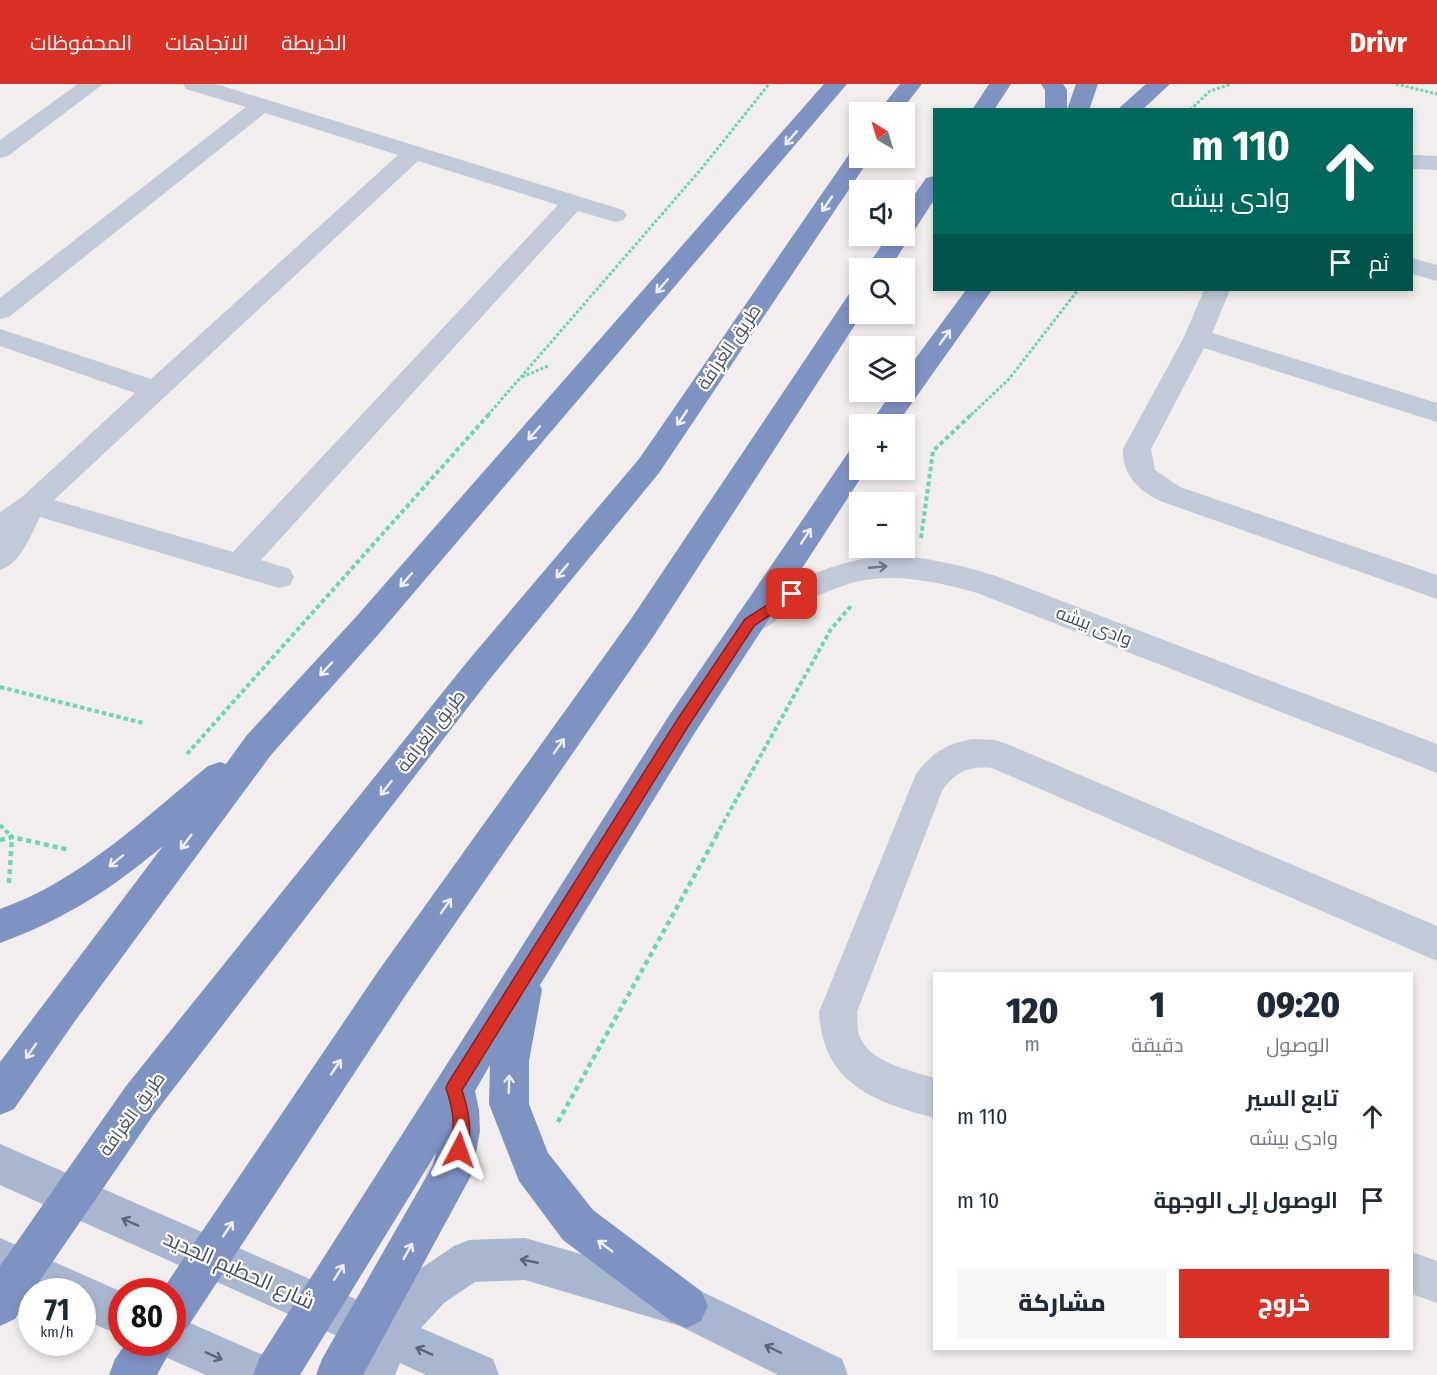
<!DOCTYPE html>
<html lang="ar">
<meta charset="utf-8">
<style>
:root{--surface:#fff;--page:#f6f6f7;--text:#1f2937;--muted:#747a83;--accent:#d93025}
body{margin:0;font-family:"Fira Sans Condensed",Cairo,sans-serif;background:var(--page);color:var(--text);direction:rtl;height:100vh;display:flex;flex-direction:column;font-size:22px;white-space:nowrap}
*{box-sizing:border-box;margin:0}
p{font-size:20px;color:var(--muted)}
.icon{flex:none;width:33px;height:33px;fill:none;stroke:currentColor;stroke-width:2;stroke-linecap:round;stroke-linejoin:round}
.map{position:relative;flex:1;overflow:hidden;direction:ltr}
.details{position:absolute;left:933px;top:888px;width:480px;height:378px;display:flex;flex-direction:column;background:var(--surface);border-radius:0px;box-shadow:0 3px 9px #0003;direction:rtl}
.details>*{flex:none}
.top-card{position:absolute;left:933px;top:24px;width:480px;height:183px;border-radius:0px;box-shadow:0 3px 9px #0003;direction:rtl;background:#00695c;color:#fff;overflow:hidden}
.needle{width:39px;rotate:322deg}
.controls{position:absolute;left:849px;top:18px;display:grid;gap:12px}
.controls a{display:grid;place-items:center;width:66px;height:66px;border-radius:0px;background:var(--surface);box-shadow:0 3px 9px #0003;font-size:30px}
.speed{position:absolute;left:18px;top:1194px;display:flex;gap:12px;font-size:30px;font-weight:700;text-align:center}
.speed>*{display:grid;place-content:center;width:78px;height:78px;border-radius:50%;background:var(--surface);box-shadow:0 3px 9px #0003;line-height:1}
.speed small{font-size:15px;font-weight:400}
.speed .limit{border:9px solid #d22;background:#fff;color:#111}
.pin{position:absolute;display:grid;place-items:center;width:51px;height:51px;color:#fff;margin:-26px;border-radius:12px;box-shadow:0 3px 9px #0006}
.me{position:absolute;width:66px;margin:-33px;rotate:4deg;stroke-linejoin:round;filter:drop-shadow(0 0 4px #0008)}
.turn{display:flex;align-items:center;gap:21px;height:126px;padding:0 24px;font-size:27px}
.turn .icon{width:78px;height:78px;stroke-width:2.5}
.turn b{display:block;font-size:42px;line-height:51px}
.then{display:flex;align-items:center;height:57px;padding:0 24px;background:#0003;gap:12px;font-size:22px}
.eta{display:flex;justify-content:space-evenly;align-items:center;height:102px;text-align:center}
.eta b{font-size:36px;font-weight:800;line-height:42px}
.cta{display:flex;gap:12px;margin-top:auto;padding:12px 24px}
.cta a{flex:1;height:69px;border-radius:0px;background:var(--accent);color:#fff;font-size:24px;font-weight:800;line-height:69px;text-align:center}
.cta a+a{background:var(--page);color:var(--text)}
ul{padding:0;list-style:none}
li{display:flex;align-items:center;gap:18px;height:84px;padding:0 24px}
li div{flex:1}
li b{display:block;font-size:22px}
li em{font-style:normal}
header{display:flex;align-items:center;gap:36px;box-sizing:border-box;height:84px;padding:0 30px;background:var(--accent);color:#fff}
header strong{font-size:28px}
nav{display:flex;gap:33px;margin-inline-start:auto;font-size:21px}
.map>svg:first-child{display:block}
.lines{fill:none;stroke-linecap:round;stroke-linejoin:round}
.path-far2{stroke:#6ad6b4;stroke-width:3;stroke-dasharray:3 2;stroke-linecap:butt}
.path-far1{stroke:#6ad6b4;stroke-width:4;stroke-dasharray:4.5 3;stroke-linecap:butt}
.path{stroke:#6ad6b4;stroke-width:4.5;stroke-dasharray:5 4;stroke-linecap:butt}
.minor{fill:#c2c9d7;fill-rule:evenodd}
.major{fill:#a9b6d0;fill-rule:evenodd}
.highway{fill:#7f93c3;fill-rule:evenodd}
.oneway{stroke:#eceff6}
.oneway2{stroke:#6f7888}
.oneway3{stroke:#5c667a}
.route{fill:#d93025;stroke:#8d1f18;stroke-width:1.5}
.labels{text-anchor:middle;stroke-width:4.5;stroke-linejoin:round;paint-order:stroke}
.street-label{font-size:18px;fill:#434c5d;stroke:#fff}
.near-street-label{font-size:21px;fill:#434c5d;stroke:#fff}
</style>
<header>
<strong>Drivr</strong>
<nav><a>الخريطة</a><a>الاتجاهات</a><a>المحفوظات</a></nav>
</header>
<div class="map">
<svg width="1437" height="1291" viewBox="0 0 1437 1291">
<rect width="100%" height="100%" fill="#f1eeed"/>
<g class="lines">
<!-- path-far2 -->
<g class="path-far2">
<polyline points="1396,0 1437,10"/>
<polyline points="1190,26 1210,7 1231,0"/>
<polyline points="522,293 548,282"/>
<polyline points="488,331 702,84 769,0"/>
<polyline points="971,331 1009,295 1078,206"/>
</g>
<!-- path-far1 -->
<g class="path-far1">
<polyline points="921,454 933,367 973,329"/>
<polyline points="0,603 143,639"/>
<polyline points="187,670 490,329"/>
<polyline points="0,741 11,752"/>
<polyline points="716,752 831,545 852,521"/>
</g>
<!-- path -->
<g class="path">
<polyline points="0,756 12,753 70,766"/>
<polyline points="9,799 12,753 10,751"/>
<polyline points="558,1038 717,751"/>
</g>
<!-- minor -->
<g class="minor">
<polygon points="78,0 103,0 8,72 0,74 0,56"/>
<path d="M183 0H216L623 126 627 131 623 136 615 138 578 127 261 476 290 485 294 493 290 501 279 504 40 433C30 452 21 480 0 486V428L22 413 135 309 0 262V245L151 295 398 71 265 29 9 233 0 235V214L246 23 186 5ZM418 77 558 121 233 468 54 416Z"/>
<polygon points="1412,71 1437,72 1437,86 1412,85"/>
<polygon points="1412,174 1437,181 1437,197 1412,190"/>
<path d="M1204 206H1230L1212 249 1437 319V338L1204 264 1151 365 1155 386 1180 403 1437 491V515L1160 417C1138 406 1122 391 1123 365L1184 253Z"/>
<path d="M889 471C926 473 960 481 996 492L1437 660V689L977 509C939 498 898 489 859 497 834 503 812 514 791 526 779 533 766 547 751 549 747 550 742 548 738 547L733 538 738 529C786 499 832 477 889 471Z"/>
<path d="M973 655 995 656 1007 660 1437 842V877L992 684C969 682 956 687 942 707L857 928C858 935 857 944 859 951 869 979 910 986 934 994V1034C873 1017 823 1000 819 928L916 690C931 669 948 659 973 655Z"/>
<polygon points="1412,1168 1437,1177 1437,1219 1412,1210"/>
</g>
<!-- major -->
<g class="major">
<polygon points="0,1060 381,1226 414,1189 454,1162 469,1156 525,1154 686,1200 842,1275 848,1291 778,1291 680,1242 525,1196 475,1198 444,1219 421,1244 493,1275 499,1291 426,1291 400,1279 395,1291 351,1291 362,1263 0,1101"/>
<polygon points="0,1154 122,1208 122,1252 82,1235 82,1208 32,1208 32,1212 0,1197"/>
<polygon points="172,1231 272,1275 278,1291 206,1291 156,1269 152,1258 172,1258"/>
</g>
<!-- highway -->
<g class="highway">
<path d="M824 0H847L377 552 271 671 75 937 14 1025 0 1031V978L163 762C110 806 65 835 0 859V825C80 797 143 735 208 682L220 678 226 680 247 651 355 534Z"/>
<polygon points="900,0 922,0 900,28 878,28"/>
<polygon points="989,0 1011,0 994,26 972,26"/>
<polygon points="1041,0 1063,0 1067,6 1067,26 1045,26 1045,6"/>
<polygon points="1076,0 1098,0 1089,26 1067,26"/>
<polygon points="1146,0 1170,0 1142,26 1117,26"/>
<polygon points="860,64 860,74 870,74 659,389 489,596 154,1030 32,1208 15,1235 0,1242 0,1182 126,1002 467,578 639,375 852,66"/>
<polygon points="934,92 934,116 890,184 866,184 888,152 904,152 904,126 926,94"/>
<polygon points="860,205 860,230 862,230 653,553 405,912 187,1244 172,1251 172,1208 161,1208 379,886 631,535 851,207"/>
<polygon points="966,206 992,206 897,340 870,340 892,308 904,308 904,290"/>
<polygon points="860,363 860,386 866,386 694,650 540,901 542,906 529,977 529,1020 548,1069 593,1126 701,1207 708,1222 701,1237 686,1244 671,1237 563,1156 519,1097 489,1020 490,981 475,1007 479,1026 480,1047 472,1090 363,1291 316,1291 322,1275 433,1081 436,1069 300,1291 253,1291 259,1275 670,630 850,366"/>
<polygon points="172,1252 175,1258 157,1291 109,1291 115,1275 127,1258 172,1258"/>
</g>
</g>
<!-- one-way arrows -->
<defs><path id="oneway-shaft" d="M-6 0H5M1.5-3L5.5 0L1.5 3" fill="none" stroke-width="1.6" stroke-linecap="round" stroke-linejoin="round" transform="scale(1.5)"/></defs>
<g class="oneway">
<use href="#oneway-shaft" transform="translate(791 54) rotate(131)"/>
<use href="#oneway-shaft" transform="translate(827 120) rotate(124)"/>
<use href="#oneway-shaft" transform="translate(662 202) rotate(131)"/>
<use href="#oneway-shaft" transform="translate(945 253) rotate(-54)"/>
<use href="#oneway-shaft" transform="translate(682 334) rotate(124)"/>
<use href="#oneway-shaft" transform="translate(534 349) rotate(131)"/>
<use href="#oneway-shaft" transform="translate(806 452) rotate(-57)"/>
<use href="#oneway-shaft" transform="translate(562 487) rotate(130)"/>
<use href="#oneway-shaft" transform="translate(406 496) rotate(131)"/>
<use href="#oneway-shaft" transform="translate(326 585) rotate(133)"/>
<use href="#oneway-shaft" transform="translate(559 662) rotate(-55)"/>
<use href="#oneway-shaft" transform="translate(386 704) rotate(128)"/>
<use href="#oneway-shaft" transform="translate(186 758) rotate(127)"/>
<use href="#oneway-shaft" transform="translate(116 777) rotate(141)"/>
<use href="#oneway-shaft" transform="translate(446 822) rotate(-55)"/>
<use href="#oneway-shaft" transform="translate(31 967) rotate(125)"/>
<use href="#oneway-shaft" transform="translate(336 983) rotate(-56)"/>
<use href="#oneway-shaft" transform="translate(509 1000) rotate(-88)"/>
<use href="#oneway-shaft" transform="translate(228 1145) rotate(-56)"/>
<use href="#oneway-shaft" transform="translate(605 1162) rotate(-143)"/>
<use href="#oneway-shaft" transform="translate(408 1167) rotate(-61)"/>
<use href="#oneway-shaft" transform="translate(339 1188) rotate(-58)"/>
</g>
<use class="oneway2" href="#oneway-shaft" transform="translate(878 483) rotate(-5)"/>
<g class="oneway3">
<use href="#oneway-shaft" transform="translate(130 1138) rotate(-156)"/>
<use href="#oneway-shaft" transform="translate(529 1177) rotate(-169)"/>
<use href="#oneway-shaft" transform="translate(773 1265) rotate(-154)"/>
<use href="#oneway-shaft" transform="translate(424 1267) rotate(-156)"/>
<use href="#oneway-shaft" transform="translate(214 1272) rotate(24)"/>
</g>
<!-- route -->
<path class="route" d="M792 505 796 506 798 510 796 513 754 542 687 644 462 1006C469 1027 474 1051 465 1072L459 1075 453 1072C449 1062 453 1053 453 1043 454 1030 450 1017 446 1004L448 999 677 636 745 535Z"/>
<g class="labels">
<!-- street labels -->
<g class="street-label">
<text transform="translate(729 263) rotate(-56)" y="6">طريق الغرافة</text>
<text transform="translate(1094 542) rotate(21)" y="6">وادى بيشه</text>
<text transform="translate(431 647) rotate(-52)" y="6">طريق الغرافة</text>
<text transform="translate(132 1030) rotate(-54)" y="6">طريق الغرافة</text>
</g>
<!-- near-street labels -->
<g class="near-street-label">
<text transform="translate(239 1186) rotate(24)" y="7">شارع الحطيم الجديد</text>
</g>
</g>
</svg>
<div class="controls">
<a><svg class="needle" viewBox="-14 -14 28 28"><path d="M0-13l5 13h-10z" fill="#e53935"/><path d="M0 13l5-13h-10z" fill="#747a83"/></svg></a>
<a><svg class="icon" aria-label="sound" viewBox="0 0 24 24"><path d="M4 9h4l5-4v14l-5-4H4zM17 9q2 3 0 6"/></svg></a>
<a><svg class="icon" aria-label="search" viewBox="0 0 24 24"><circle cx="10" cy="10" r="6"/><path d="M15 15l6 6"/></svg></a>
<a><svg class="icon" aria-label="layers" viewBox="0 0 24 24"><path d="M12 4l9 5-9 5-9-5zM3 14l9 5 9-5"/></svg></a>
<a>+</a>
<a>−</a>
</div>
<div class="speed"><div>71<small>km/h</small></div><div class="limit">80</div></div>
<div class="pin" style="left:792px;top:510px;background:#d93025"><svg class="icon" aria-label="arrive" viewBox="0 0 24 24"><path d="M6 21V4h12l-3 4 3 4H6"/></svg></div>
<svg class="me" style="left:459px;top:1066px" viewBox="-20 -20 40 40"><path d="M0-17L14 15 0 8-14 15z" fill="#d93025" stroke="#fff" stroke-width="4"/></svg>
<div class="top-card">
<div class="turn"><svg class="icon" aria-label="ahead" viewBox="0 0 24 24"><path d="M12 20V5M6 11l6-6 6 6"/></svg><div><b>110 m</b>وادى بيشه</div></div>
<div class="then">ثم<svg class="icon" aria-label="arrive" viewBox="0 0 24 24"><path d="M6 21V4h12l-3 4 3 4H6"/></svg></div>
</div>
<section class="details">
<div class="eta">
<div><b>09:20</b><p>الوصول</p></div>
<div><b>1</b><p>دقيقة</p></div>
<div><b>120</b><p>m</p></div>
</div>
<ul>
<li><svg class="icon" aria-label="ahead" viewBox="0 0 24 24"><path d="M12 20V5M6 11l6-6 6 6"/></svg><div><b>تابع السير</b><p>وادى بيشه</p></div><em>110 m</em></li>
<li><svg class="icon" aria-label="arrive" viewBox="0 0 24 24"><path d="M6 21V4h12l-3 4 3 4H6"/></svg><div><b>الوصول إلى الوجهة</b></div><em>10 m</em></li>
</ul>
<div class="cta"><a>خروج</a><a>مشاركة</a></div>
</section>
</div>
